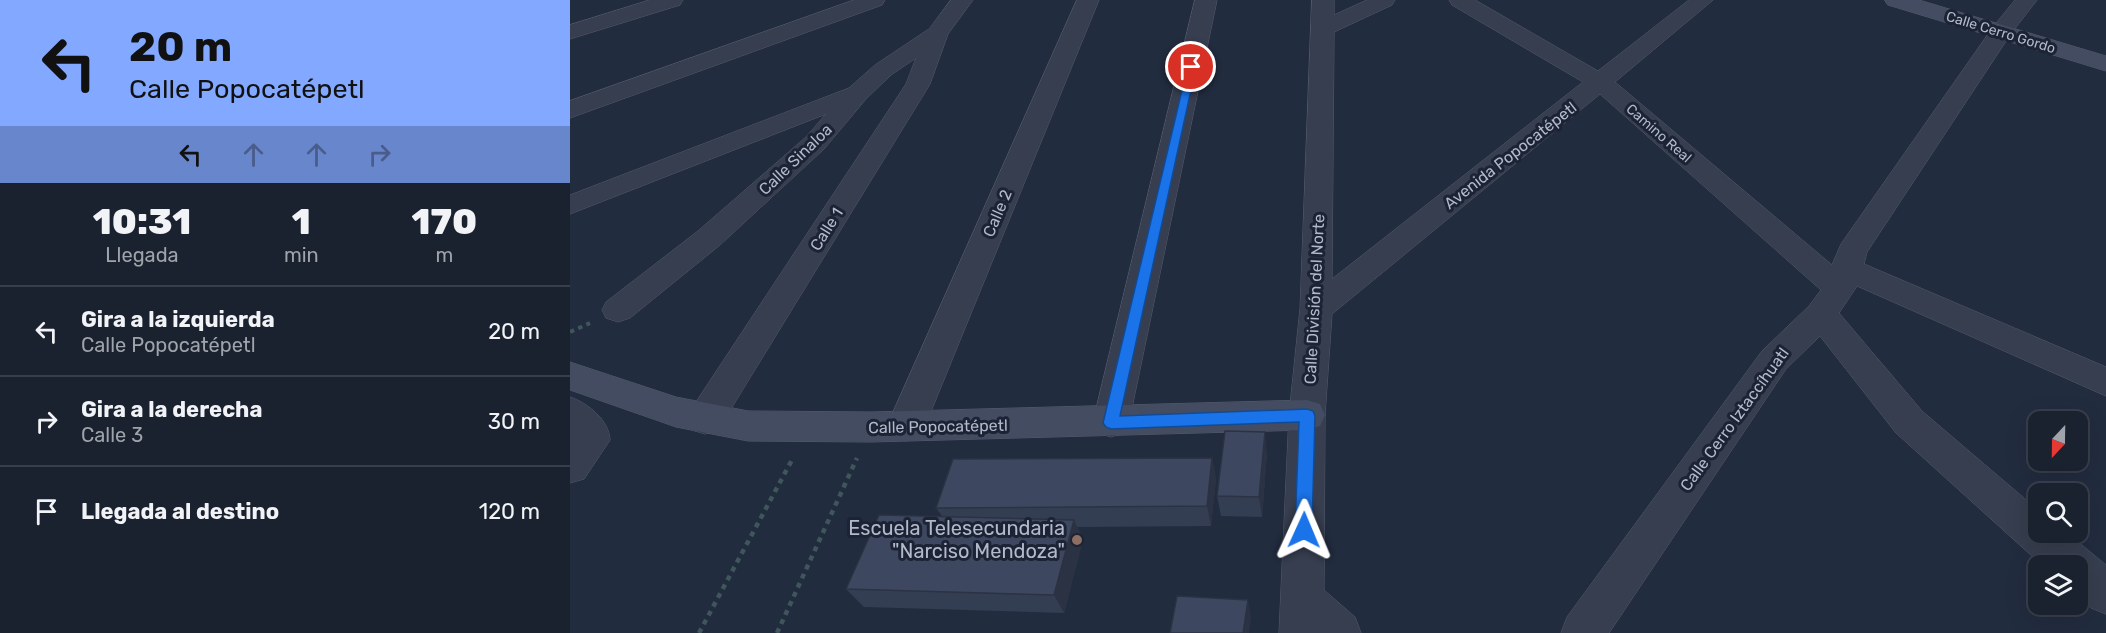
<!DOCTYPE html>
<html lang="es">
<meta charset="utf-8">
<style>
:root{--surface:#1a212f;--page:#272e3b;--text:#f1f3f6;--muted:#9fa3aa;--line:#383e4b}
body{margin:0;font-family:Rubik,sans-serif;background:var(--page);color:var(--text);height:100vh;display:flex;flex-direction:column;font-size:22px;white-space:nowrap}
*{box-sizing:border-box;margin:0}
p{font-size:20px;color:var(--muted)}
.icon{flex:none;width:33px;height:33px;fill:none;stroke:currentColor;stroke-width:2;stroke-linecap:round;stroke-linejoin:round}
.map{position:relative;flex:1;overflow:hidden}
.panel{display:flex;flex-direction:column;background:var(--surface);width:570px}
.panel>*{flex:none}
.hud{background:#82a8ff;color:#111;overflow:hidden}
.needle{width:39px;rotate:202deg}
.buttons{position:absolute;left:1458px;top:411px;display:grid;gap:12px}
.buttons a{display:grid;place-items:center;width:60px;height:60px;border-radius:12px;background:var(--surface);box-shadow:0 6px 24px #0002,0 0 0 2px var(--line);font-size:30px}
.pin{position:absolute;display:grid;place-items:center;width:51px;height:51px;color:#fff;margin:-26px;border:3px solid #fff;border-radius:50%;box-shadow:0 2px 6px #0007}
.me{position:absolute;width:66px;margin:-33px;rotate:1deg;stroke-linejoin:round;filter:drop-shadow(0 0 4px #0008)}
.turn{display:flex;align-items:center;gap:21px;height:126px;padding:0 30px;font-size:27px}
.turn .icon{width:78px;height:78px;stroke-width:2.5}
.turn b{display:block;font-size:42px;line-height:51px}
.lanes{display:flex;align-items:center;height:57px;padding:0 30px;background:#0003;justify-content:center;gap:30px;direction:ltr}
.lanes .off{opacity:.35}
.eta{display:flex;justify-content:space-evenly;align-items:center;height:102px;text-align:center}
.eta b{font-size:36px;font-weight:800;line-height:42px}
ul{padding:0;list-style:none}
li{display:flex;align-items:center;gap:18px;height:90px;padding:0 30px;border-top:2px solid var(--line)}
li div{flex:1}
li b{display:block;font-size:22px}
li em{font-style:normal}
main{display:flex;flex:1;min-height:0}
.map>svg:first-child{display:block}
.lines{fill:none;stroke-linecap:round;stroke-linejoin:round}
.street-casing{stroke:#545c6d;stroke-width:1}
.secondary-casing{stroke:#545c6d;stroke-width:1}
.path-far1{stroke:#3f565a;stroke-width:4;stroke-dasharray:4.5 4.5;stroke-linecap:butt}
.path{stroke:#3f565a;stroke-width:4.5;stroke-dasharray:5 5;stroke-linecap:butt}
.street{fill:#363e4f;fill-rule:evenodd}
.secondary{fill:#444c62;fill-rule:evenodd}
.wall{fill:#343e53}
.shaded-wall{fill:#2b3243}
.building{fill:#3d4860;stroke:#2b3243;stroke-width:1.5}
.route{fill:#1a73e8;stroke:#114b97;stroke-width:1.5}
.education-dot{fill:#8d6e63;stroke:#1b2334;stroke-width:2}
.labels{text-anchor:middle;stroke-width:6;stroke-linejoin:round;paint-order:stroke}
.far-street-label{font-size:14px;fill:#b2b9ca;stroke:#1b2334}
.street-label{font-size:16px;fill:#b2b9ca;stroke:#1b2334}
.near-poi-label{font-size:20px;fill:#b2b9ca;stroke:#1b2334;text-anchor:end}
</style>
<main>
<section class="panel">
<div class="hud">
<div class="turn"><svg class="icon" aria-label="left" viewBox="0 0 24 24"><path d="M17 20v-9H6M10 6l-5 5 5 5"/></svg><div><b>20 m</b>Calle Popocatépetl</div></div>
<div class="lanes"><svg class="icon" aria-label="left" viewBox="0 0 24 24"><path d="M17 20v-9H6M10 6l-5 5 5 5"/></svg><svg class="icon off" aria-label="ahead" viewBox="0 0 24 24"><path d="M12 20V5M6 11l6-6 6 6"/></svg><svg class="icon off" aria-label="ahead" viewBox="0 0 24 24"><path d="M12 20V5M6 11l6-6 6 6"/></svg><svg class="icon off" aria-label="right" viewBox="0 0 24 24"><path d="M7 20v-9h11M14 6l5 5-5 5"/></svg></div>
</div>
<div class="eta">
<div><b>10:31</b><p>Llegada</p></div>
<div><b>1</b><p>min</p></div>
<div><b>170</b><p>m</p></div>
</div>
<ul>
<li><svg class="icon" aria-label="left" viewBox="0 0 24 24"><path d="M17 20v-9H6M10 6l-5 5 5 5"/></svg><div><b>Gira a la izquierda</b><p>Calle Popocatépetl</p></div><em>20 m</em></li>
<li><svg class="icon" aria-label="right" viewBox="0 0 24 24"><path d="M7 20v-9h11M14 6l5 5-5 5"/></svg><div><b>Gira a la derecha</b><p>Calle 3</p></div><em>30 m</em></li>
<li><svg class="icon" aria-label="arrive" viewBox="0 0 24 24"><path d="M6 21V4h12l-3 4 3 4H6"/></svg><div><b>Llegada al destino</b></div><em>120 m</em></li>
</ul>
</section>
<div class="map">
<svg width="1536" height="633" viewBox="0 0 1536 633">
<rect width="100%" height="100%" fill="#222c3f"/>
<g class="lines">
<!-- street casing -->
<g class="street-casing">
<g id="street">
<polygon points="80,0 113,0 110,5 0,39 0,25"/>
<polygon points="284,0 315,0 312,5 0,118 0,101"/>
<polygon points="381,0 403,0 378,34 360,84 148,430 135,434 122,430 117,419 122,408 336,84 346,58 321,75 296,99 254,149 150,245 60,318 48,322 36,318 32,310 36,302 128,231 236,137 256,114 0,214 0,195 279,88 305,65 359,29"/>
<polygon points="507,0 529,0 355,426 349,437 336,441 323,437 317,426"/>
<polygon points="625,0 647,0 559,422 554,433 541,437 528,433 523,422"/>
<polygon points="742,0 764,0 764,15 797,0 825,0 822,5 764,32 762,279 1013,82 882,5 879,0 905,0 1028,71 1119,0 1143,0 1045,82 1262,265 1271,244 1423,27 1445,0 1467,0 1440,35 1297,252 1294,264 1536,367 1536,396 1287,286 1269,313 1352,411 1468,510 1468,532 1496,532 1536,565 1536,614 1521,608 1508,595 1508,566 1473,566 1326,433 1250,336 1216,369 1039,633 991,633 997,617 1192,351 1239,306 1251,290 1030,94 762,314 755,415 754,590 785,617 791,633 709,633 719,415 730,309"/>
<path d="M0 397C18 403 39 420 40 440L14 479 0 483Z"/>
</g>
</g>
<!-- secondary casing -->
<g class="secondary-casing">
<g id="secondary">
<polygon points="1315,0 1349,0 1536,56 1536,71 1318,5"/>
<polygon points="0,362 106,397 178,411 301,412 737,400 750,404 755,415 750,426 737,430 301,442 178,441 106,427 0,390"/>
</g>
</g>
<!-- path-far1 -->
<polyline class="path-far1" points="0,332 20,323"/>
<!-- path -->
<g class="path">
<polyline points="129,633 223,458"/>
<polyline points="207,633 287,458"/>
</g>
<!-- street -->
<use href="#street" class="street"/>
<!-- secondary -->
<use href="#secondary" class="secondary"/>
</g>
<!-- wall -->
<g class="wall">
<polygon points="697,453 692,517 651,516 647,496"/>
<polygon points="642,458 646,479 641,526 507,527 513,539 494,613 294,607 276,589 372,516 366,508"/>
</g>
<!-- shaded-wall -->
<g class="shaded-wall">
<polygon points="695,432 697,453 692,517 689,497"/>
<polygon points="642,458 646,479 641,526 637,506"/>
<polygon points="504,520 513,539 494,613 484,595"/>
<polygon points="678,600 681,618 679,633 673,633"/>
</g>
<!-- building -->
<g class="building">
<polygon points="655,431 695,432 689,497 647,496"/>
<polygon points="642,458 637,506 366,508 383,459"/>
<polygon points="309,515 504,520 484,595 276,589"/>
<polygon points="607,596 678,600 673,633 600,633"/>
</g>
<!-- route -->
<polygon class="route" points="618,65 626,67 550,416 737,409 743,411 745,416 742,530 740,536 734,538 728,536 725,530 729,422 541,429 536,427 533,423"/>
<!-- markers -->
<circle class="education-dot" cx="507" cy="540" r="6"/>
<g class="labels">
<!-- far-street labels -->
<g class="far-street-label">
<text transform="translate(1431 32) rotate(17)" y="5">Calle Cerro Gordo</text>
<text transform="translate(1089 133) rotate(41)" y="5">Camino Real</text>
</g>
<!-- street labels -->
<g class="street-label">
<text transform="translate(940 155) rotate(-38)" y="6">Avenida Popocatépetl</text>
<text transform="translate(225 159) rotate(-44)" y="6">Calle Sinaloa</text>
<text transform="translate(427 213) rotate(-67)" y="6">Calle 2</text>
<text transform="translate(256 229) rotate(-58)" y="6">Calle 1</text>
<text transform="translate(744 299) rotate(-87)" y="6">Calle División del Norte</text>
<text transform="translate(1164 419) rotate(-54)" y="6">Calle Cerro Iztaccíhuatl</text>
<text transform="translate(368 426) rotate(-1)" y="6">Calle Popocatépetl</text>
</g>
<!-- near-poi labels -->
<g class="near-poi-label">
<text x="495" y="535">Escuela Telesecundaria<tspan x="495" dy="23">"Narciso Mendoza"</tspan></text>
</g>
</g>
</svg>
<div class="buttons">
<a><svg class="needle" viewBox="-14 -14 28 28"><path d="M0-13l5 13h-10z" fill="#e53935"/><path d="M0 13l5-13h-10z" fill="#9fa3aa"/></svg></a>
<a><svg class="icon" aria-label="search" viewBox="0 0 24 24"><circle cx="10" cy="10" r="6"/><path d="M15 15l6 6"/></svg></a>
<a><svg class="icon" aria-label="layers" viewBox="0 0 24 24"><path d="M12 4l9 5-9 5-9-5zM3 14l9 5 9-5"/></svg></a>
</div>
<div class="pin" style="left:621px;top:67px;background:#d93025"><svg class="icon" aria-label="arrive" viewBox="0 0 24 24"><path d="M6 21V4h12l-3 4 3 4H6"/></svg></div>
<svg class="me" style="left:734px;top:530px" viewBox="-20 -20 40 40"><path d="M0-17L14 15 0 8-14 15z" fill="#1a73e8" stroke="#fff" stroke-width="4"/></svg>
</div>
</main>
